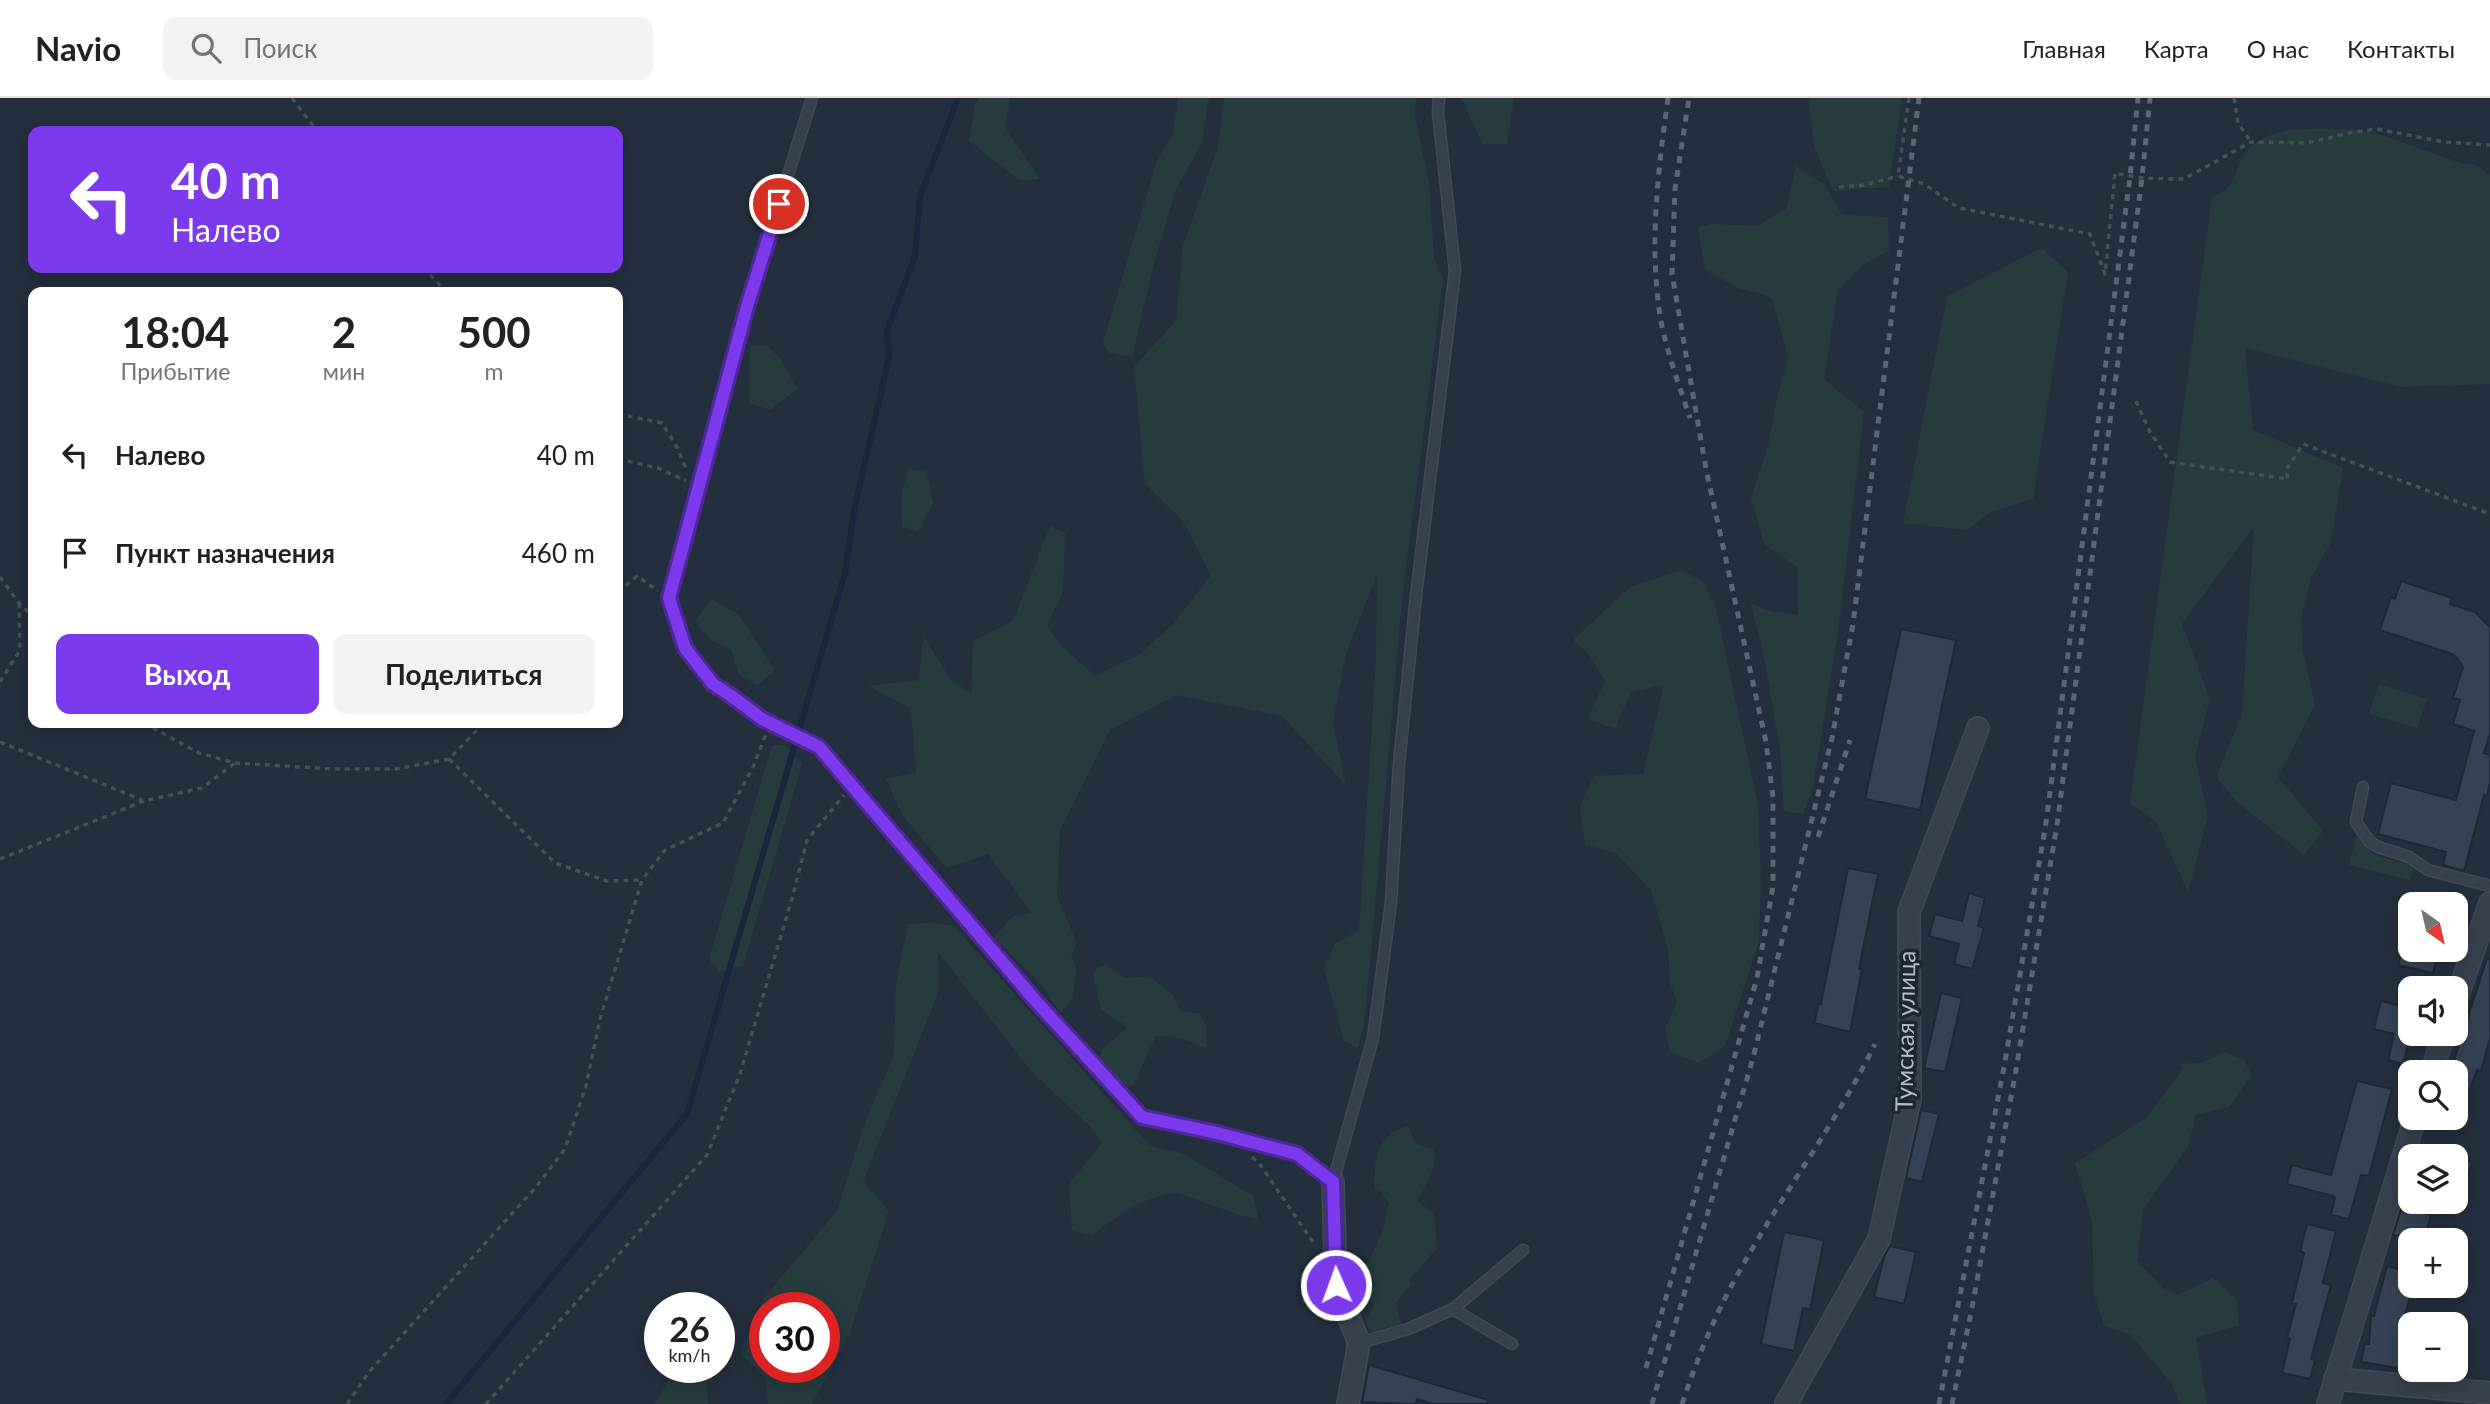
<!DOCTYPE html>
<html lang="ru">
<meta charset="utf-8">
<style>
:root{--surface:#fff;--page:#f2f2f2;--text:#202124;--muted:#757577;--line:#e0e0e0;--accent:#7c3aed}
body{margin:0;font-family:Lato,sans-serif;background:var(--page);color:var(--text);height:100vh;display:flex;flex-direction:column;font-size:26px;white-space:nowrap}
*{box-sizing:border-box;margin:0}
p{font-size:23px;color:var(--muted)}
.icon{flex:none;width:38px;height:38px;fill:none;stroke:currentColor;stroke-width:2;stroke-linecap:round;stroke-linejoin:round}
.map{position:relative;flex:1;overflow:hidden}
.drawer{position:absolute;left:28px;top:189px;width:595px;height:441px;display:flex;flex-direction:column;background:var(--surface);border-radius:14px;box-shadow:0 4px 18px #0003}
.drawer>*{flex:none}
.guide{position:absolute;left:28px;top:28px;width:595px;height:147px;border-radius:14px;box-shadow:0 4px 18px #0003;background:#7c3aed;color:#fff;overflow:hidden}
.needle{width:46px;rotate:146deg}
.fabs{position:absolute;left:2398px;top:794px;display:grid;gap:14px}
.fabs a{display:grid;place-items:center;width:70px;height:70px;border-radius:14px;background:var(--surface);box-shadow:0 4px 18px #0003;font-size:35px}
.speed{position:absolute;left:644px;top:1194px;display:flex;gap:14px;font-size:35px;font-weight:700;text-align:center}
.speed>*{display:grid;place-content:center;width:91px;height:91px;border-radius:50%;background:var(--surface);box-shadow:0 4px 18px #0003;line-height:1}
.speed small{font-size:18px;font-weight:400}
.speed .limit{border:10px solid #d22;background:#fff;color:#111}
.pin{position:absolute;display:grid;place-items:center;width:60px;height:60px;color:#fff;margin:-30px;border:4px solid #fff;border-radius:50%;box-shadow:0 2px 7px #0007}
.me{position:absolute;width:77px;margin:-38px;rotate:358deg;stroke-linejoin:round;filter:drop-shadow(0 0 5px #0008)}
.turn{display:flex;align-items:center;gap:24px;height:147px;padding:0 28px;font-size:32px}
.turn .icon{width:91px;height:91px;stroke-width:2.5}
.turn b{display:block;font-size:49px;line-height:60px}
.eta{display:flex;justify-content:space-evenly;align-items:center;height:119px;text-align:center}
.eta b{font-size:42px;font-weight:700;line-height:49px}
.button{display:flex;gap:14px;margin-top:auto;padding:14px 28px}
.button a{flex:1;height:80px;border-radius:14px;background:var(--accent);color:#fff;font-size:28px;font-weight:700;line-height:80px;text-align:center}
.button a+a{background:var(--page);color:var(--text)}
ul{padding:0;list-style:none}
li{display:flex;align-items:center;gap:21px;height:98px;padding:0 28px}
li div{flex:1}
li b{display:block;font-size:26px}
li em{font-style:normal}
header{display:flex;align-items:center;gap:42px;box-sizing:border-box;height:98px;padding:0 35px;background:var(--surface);border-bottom:2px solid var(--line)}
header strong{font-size:33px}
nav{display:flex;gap:38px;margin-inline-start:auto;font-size:24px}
.search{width:490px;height:63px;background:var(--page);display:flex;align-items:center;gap:18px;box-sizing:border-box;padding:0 24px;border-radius:14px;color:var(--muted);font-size:26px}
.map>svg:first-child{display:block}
.green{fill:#263c3f;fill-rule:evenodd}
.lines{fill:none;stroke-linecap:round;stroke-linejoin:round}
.stream{stroke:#17263c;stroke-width:6}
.building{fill:#364354;stroke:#1f2835;stroke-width:2}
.lane-casing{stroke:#414a57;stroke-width:13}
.street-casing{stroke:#414a57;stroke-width:24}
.path{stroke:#3f5557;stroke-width:3.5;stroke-dasharray:5 5;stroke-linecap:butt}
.lane{stroke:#38414e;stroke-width:10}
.street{stroke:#38414e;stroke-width:21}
.rail{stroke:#5a6575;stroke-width:5;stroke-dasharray:7 7;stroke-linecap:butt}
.route-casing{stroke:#51269a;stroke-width:18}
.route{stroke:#7c3aed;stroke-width:12}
.labels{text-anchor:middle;stroke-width:7;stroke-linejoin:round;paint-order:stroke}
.street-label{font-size:24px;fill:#b4bcc9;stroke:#1d2633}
</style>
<header>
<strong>Navio</strong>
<div class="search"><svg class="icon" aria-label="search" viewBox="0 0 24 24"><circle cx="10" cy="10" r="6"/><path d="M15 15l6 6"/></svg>Поиск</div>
<nav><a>Главная</a><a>Карта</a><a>О нас</a><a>Контакты</a></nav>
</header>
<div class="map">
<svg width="2490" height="1306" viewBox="0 0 2490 1306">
<rect width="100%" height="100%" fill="#242f3e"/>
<!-- green -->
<g class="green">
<polygon points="979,0 1010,0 1005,30 1040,81 1019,82 969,43 975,6"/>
<polygon points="1178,0 1209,0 1202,44 1175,94 1154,166 1132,259 1109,255 1103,245 1156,65 1173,36"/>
<polygon points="1224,0 1416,0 1415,17 1429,84 1434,159 1443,182 1402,502 1372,843 1364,927 1358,950 1344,943 1324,871 1335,846 1359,832 1376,563 1377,476 1346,556 1333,625 1346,687 1282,618 1176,597 1110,632 1060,732 1057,797 1077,846 1071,858 1077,870 1072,902 1060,915 1040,885 995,841 995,838 1013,818 1032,815 988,756 947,770 902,717 886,681 916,674 911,611 869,588 919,582 923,537 951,582 971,595 973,543 1013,523 1050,428 1065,435 1063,495 1047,527 1059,545 1095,578 1140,556 1174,525 1211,477 1183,423 1145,386 1134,269 1176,223 1183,148 1218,49"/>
<polygon points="1461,0 1514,0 1507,46 1483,46"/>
<polygon points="1808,0 1902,0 1889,89 1833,93 1814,48"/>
<path d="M2352 31 2382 37 2463 66 2476 67 2490 77V286L2401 289 2245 250 2253 332 2343 370 2331 444 2311 480 2301 518 2303 553 2315 607 2278 679 2323 733 2304 757 2237 704 2216 679 2242 617 2254 428 2182 526 2210 601 2195 659 2208 718 2188 794 2156 724 2130 705 2212 99C2218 96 2227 92 2230 87 2236 78 2238 66 2244 57 2265 24 2319 32 2352 31Z"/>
<polygon points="1796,68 1824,86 1842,117 1888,119 1889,153 1866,165 1838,192 1824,281 1864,314 1838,534 1813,690 1803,716 1784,713 1780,650 1762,549 1750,505 1770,513 1798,517 1798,470 1764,446 1751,399 1767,352 1777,300 1788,259 1772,200 1759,195 1740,191 1705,172 1698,130 1712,126 1757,128 1786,111"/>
<polygon points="2042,150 2068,174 2033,401 1990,414 1967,432 1903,425 1947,198"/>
<polygon points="766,247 780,260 797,291 770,312 749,305 750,248"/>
<polygon points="908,371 927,374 933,405 918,434 902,428 902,395"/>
<polygon points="1681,472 1703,484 1716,510 1758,707 1761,781 1759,844 1725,948 1699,965 1670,954 1665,931 1677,904 1670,885 1668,852 1651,792 1616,755 1585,747 1580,708 1594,678 1643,676 1664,587 1631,594 1615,631 1588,621 1605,583 1588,555 1573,542 1630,489"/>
<polygon points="711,501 739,517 775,572 758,587 739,577 731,552 710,541 695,524"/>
<polygon points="2379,586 2427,601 2417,630 2369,616"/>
<polygon points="772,647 785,647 802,666 743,868 719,874 709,861"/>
<polygon points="2356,739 2361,740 2374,757 2414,768 2410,782 2349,767"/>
<path d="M926 825 953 827 1150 1048 1182 1055 1253 1098 1259 1121 1239 1117 1178 1095C1144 1098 1118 1117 1093 1137L1072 1133 1069 1086 1102 1045 1092 1030 1032 974 938 854 939 893 863 1084 889 1113 850 1235 812 1306H768L766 1281 740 1255 764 1200 837 1113 866 1021 894 957 896 884 908 826ZM765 1209H824V1269H765Z"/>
<polygon points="1105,867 1125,880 1150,878 1173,897 1181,914 1199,915 1206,927 1207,951 1182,940 1156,938 1134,986 1128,988 1103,973 1098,965 1102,951 1128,929 1101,912 1093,876 1097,870"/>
<polygon points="2225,954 2244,962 2252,976 2229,1009 2196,1017 2188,1049 2143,1111 2138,1156 2137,1163 2163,1190 2178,1197 2213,1180 2236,1201 2239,1227 2196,1240 2207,1306 2180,1306 2172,1286 2131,1237 2104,1228 2094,1196 2092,1123 2075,1065 2146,1020 2183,971 2180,966 2201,965"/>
<path d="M1407 1028 1416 1045 1434 1052C1439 1068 1425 1088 1417 1102L1434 1116 1437 1150 1409 1182 1411 1186 1396 1205 1401 1226 1372 1234 1366 1225 1374 1207 1367 1195 1347 1191 1354 1170 1369 1164 1383 1132 1389 1105 1382 1095 1374 1090C1376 1060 1374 1040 1407 1028Z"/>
<polygon points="676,1270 706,1272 708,1306 655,1306"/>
</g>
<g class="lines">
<!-- stream -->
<polyline class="stream" points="446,1306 687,1016 845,475 854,413 889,259 887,233 915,158 920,98 958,0"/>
</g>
<!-- building -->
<g class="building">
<polygon points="2401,483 2452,500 2450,506 2475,514 2490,529 2490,635 2484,655 2490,657 2490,685 2487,698 2484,697 2464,773 2443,767 2446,754 2378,736 2391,685 2456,702 2474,633 2453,626 2460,602 2453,600 2463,569 2457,560 2452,556 2380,532 2391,499 2395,501"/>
<polygon points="1901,531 1956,542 1920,712 1865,701"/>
<polygon points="1848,770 1878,776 1859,871 1862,871 1850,934 1814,925 1819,905 1821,906"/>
<polygon points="1969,795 1985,800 1978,828 1984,830 1972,871 1954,866 1959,846 1929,838 1935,816 1962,823"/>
<polygon points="2402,852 2439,852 2433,875 2398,867"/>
<polygon points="2487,860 2490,861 2490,940 2481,973 2477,972 2457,1027 2455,1027 2455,966 2453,965"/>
<polygon points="1941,895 1962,900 1945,974 1924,970"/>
<polygon points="2404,896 2410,897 2410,939 2403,966 2388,962 2394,936 2374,931 2381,903 2401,908"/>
<polygon points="2357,983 2392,991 2369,1078 2361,1077 2349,1121 2331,1117 2335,1099 2333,1098 2287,1086 2292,1067 2331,1077"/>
<polygon points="1921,1012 1939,1016 1922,1084 1906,1080"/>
<polygon points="2455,1059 2472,1064 2460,1109 2455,1108"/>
<polygon points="2402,1109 2431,1117 2424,1143 2393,1137"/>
<polygon points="2307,1126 2336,1133 2323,1185 2331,1187 2311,1261 2315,1262 2310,1281 2282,1275 2290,1241 2287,1240 2296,1206 2292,1205 2304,1155 2300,1153"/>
<polygon points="1784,1134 1824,1142 1810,1212 1803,1210 1794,1253 1761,1246"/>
<polygon points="1890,1148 1916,1154 1904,1206 1874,1199 1884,1159"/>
<polygon points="2387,1168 2410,1174 2410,1188 2413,1188 2404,1220 2410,1220 2407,1252 2410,1253 2410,1272 2361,1264 2365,1246 2369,1246 2371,1217 2374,1218"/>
<polygon points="1369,1267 1488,1302 1487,1306 1433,1306 1417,1301 1415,1306 1362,1304"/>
</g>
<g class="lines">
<!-- lane casing -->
<g class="lane-casing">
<g id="lane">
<polyline points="812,0 746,212 669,500 685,549 713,586 762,621 819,649 1034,901 1142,1019 1217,1035 1297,1056 1333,1084 1373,940 1391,805 1399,666 1416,498 1455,173 1438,14 1439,0"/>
<polyline points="2363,689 2356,724 2369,743 2378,749 2409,759 2428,772 2490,788"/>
<polyline points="1453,1211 1523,1152"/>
<polyline points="1359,1245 1408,1231 1453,1211 1512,1246"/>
</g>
</g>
<!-- street casing -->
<g class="street-casing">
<g id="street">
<polyline points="2455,905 2490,805"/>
<polyline points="2431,975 2444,936"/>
<polyline points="1333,1084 1336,1187 1359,1245 1348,1306"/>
<polyline points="2335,1281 2490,1295"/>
<polyline points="1786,1306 1879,1141 1910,1001 1909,814 1978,630"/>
<polyline points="2328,1306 2415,1020"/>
</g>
</g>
<!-- path -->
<g class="path">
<polyline points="292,0 317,33"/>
<polyline points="1909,0 1898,78 1924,86 1959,110 2090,136 2105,176 2115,75 2142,80 2184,81 2251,44 2307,45 2354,34 2377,31 2444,44 2490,47"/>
<polyline points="2234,0 2238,25 2251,44"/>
<polyline points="1839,89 1864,87 1898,78"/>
<polyline points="423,170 447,194"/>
<polyline points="2136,303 2150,334 2170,364 2288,381 2286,372 2303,346 2490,416"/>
<polyline points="618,316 662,325 677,349 687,373"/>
<polyline points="618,361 658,370 686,383"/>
<polyline points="0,479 19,505 33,519"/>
<polyline points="618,494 637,478 658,493"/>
<polyline points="0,584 20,552 19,505"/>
<polyline points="144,625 199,655 235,665 334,671 396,671 449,661 484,625"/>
<polyline points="0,644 142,702"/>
<polyline points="449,661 555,765 607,783 642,782"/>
<polyline points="0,761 144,703 202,690 235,665"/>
<polyline points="1252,1059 1259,1065 1315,1147"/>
<polyline points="347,1306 369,1274 536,1089 565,1051 586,988 600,921 642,782 665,752 723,725 753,669 766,636"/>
<polyline points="486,1306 707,1057 740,976 793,797 807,742 844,697"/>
</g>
<!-- lane -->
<use href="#lane" class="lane"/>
<!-- street -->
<use href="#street" class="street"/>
<!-- rail -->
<g class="rail">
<path d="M1668 0C1658 73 1649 145 1660 218 1666 252 1679 287 1690 320"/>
<polyline points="1818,739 1850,642"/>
<polyline points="1646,1270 1757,880 1773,788 1773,699 1766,644 1706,371 1672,176 1675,91 1689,0"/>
<polyline points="1652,1306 1753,960 1832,640 1853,526 1919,0"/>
<path d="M1682 1306C1698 1259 1714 1218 1739 1174 1782 1096 1836 1026 1875 946"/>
<polyline points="1939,1306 2004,969 2046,725 2130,79 2138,0"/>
<polyline points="1952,1306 1971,1215 2016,972 2057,727 2142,80 2150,0"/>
</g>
</g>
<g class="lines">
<!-- route casing -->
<g class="route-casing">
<polyline id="route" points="779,106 746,212 669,500 685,550 713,586 730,597 762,621 819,649 1034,901 1142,1019 1217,1035 1297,1056 1333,1084 1336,1187"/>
</g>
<!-- route -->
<use href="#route" class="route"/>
</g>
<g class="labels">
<!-- street labels -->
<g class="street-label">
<text transform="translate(1906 933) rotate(-89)" y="8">Тумская улица</text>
</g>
</g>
</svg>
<div class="fabs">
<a><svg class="needle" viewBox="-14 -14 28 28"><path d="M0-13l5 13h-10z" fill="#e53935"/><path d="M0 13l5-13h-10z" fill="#757577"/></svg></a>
<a><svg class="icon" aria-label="sound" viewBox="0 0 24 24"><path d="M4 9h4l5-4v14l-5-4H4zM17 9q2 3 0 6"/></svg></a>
<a><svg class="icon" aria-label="search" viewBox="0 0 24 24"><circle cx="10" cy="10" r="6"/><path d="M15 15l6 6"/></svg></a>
<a><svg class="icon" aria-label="layers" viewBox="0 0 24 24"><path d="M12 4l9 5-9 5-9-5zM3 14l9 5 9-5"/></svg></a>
<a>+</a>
<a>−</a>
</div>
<div class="speed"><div>26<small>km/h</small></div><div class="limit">30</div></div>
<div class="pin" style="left:779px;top:106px;background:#d93025"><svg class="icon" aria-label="arrive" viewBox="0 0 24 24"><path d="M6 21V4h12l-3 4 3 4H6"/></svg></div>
<svg class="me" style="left:1336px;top:1187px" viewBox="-20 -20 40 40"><circle r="17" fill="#7c3aed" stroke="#fff" stroke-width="3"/><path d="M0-11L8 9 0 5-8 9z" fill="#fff"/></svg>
<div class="guide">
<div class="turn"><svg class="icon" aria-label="left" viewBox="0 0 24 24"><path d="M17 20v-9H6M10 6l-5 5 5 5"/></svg><div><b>40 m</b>Налево</div></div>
</div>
<section class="drawer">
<div class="eta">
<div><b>18:04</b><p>Прибытие</p></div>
<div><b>2</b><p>мин</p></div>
<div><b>500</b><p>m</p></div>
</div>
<ul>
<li><svg class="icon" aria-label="left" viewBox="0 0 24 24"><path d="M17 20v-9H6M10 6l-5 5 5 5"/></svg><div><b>Налево</b></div><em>40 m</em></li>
<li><svg class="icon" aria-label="arrive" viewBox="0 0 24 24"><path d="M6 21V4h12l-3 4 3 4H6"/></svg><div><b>Пункт назначения</b></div><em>460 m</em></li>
</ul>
<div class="button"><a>Выход</a><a>Поделиться</a></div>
</section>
</div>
